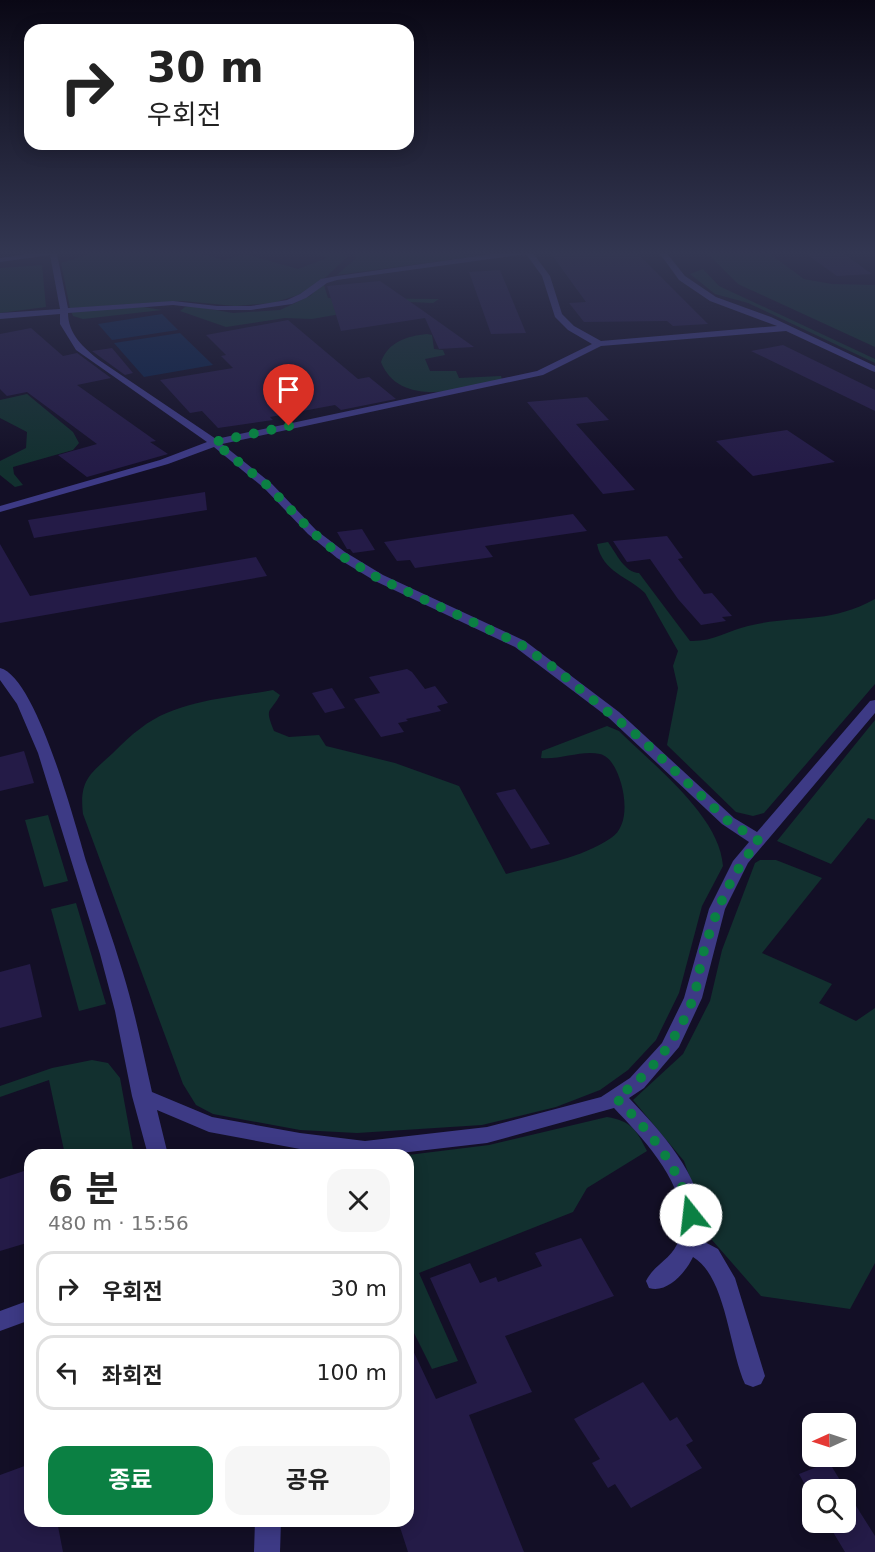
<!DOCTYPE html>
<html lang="ko">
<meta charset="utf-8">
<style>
:root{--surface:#fff;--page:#f6f6f6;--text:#222;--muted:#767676;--line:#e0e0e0;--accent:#0b8043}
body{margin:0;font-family:"DejaVu Sans","Noto Sans KR",sans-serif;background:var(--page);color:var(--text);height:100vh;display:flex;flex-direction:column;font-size:22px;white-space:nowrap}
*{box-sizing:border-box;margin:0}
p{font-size:20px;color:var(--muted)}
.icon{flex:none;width:33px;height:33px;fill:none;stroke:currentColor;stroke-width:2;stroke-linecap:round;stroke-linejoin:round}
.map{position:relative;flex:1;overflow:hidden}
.details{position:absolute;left:24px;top:1149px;width:390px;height:378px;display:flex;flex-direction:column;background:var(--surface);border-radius:18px;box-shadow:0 3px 15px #0003}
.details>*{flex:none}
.guide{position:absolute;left:24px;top:24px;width:390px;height:126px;border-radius:18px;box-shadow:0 3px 15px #0003;background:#fff;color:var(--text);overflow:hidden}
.needle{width:39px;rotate:267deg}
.tools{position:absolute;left:802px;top:1413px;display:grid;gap:12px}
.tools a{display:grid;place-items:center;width:54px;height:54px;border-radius:12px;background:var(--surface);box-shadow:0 3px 15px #0003;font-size:30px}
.pin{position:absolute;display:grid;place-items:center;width:51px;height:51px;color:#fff;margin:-62px -26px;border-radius:50% 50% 50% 0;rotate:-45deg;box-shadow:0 0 6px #0007}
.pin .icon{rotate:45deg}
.me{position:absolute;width:66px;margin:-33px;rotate:344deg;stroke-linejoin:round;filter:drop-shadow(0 0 4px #0008)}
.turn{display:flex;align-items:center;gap:21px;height:126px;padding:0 24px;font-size:27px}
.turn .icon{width:78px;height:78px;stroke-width:2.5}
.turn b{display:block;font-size:42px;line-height:51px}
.round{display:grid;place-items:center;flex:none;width:63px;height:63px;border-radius:18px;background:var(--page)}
.headline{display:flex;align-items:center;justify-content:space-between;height:102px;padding:0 24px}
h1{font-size:36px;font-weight:700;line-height:45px}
.action{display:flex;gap:12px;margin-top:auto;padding:12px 24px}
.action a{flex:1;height:69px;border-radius:18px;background:var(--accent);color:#fff;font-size:24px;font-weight:700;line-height:69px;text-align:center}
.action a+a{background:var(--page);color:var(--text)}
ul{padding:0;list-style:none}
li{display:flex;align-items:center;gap:18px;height:75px;margin:0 12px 9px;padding:0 12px;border:3px solid var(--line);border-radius:18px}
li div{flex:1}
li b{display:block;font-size:22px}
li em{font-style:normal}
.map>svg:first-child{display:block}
.green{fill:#12302f}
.water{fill:#0c2248}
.building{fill:#241b47}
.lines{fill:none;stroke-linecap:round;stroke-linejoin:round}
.street{fill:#3d3a85;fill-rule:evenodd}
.route{stroke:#0b8043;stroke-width:10;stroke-dasharray:0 18}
</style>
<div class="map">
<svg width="875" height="1552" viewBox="0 0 875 1552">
<rect width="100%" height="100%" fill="#130f26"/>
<!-- green -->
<g class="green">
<polygon points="99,251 207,251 201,254 224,260 245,254 298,269 327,258 307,251 342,251 348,256 326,277 298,295 273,303 235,306 183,301 70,308 61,263"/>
<polygon points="352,251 437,251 477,256 337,275 355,259 356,256"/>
<polygon points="705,251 766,251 804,279 832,284 875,285 875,347 738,284"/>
<polygon points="42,265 46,307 0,313 0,268"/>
<polygon points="703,269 719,286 875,359 875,363 748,303 715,294 690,274"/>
<polygon points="321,285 324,285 328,298 439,299 433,303 409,302 312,319 285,318 226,327 180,311 185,307 192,306 233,313 280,310 310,296"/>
<polygon points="143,307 162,310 83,319 73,316 71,311"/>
<path d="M427 334 432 335 434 349 443 350 445 355 425 359 430 371H456L459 378 501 376 502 380C463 389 400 409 381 362 388 342 407 336 427 334Z"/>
<polygon points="27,394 73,432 79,443 73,450 13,467 14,474 23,485 15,487 0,475 0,461 26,448 27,432 0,418 0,400"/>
<path d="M608 542C616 553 625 573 639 573L690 641C712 642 728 631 748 626 796 614 828 625 875 599V684L764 813 753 816 736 812 667 745 678 688 673 666 678 651 645 593C628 576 603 573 597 544Z"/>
<path d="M273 690 280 695C270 714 264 706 274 731L289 737 319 735 326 746 395 763 459 786 506 874C540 865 582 858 611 838 628 827 626 800 621 783 618 773 612 757 600 754 581 750 561 760 541 758L542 751 607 726 619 731C653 765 720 816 723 866L702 906 679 993 656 1040 628 1070 600 1090 556 1107 482 1125 357 1133 300 1130 213 1114 196 1105 183 1084 83 814C79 780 90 774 113 753 122 744 131 735 141 728 177 700 230 698 273 690Z"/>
<polygon points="875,720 875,820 868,818 831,864 777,841"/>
<polygon points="48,815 68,881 44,887 25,820"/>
<polygon points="760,860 776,860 822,878 762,953 832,984 819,1003 856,1021 875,1008 875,1263 850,1309 761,1296 712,1240 684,1161 633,1100 683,1054 710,1001 722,950 755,863"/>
<polygon points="76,903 106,1004 79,1011 51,909"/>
<polygon points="92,1060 108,1063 120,1078 134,1155 65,1155 49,1080 0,1097 0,1086 52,1068"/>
<path d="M607 1117C631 1121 636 1129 647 1151L587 1188 573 1212 419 1273 458 1361 432 1369 408 1321V1155L489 1145Z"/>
</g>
<!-- water -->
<g class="water">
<polygon points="162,314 178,330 112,340 98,324"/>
<polygon points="180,333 213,365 144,377 114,343"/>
</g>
<!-- building -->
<g class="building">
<polygon points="549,251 635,251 708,324 673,326 667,321 584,322 569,303 586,302"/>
<polygon points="802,251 840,251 872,274 837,276"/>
<polygon points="500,270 526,333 491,334 469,272"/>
<polygon points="380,281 422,310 474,347 439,349 425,318 341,331 327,286"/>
<polygon points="288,320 358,379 369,377 396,399 341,410 335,405 270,417 273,420 218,428 202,411 190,413 160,380 233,368 221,356 226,355 206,335"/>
<polygon points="31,328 63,356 77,353 111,378 77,385 156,441 150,442 168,454 87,477 58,455 97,444 27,392 7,396 0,389 0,334"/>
<polygon points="783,345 875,390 875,411 751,351"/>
<polygon points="112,348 133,373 125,375 92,351"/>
<polygon points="587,397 609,420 576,424 635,490 603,494 527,402"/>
<polygon points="787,430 835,462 753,476 716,441"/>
<polygon points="205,492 207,510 34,538 28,520"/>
<polygon points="573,514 587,531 485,546 493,557 415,568 410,560 397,561 384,542"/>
<polygon points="362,529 375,550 353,553 350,549 347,549 337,532"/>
<polygon points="667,536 683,558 678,559 704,594 712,593 732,616 722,617 726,621 701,625 678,599 650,559 627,562 613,541"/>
<polygon points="0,544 30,596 256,557 267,576 0,623"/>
<polygon points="407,669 412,672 425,689 435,686 448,703 437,706 441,711 406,719 408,721 398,723 404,732 381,737 354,699 380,693 369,677"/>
<polygon points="332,688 345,708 325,713 312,693"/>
<polygon points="24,751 34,783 0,791 0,757"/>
<polygon points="515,789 550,844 531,849 496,793"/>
<polygon points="30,964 42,1017 0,1028 0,972"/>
<polygon points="30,1169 30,1242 0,1251 0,1179"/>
<polygon points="581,1238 614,1296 505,1336 532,1392 469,1415 524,1552 408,1552 398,1521 408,1521 408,1340 436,1399 477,1383 430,1278 470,1263 480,1283 496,1277 498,1282 542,1266 535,1253"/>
<polygon points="643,1382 670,1421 677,1417 693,1441 686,1445 702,1468 631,1508 615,1484 608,1488 592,1463 600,1459 574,1419"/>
<polygon points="829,1462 846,1490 813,1490 813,1499 799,1474"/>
<polygon points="30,1464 30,1521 57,1521 63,1552 0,1552 0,1475"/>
<polygon points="846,1490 875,1536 875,1552 845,1552 827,1522 846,1522"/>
</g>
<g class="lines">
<!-- street -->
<g class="street">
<path d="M46 251H69L57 254 68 308 173 301 217 306H251L287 300 300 294 321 279 337 276 513 251H535L533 253 550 276 562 314 574 326 601 341 777 326 710 301 679 280 658 251H665L685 276 716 297 771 317 875 366V372L872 371 786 331 601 346 543 375 222 444 272 484 316 530 345 552 383 575 525 641 619 712 734 818 757 832 870 701 875 700V713L748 863 725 909 702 998 679 1047 644 1088 629 1098C663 1134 712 1185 701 1240L718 1249 735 1278 765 1376 761 1384 753 1387 745 1384C729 1349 726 1276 693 1257 686 1272 667 1294 649 1288L646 1281C654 1264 674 1258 679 1239 694 1190 644 1140 614 1108L487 1143 383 1155H348L300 1149 209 1132 157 1110 168 1155H148L132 1096 115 1011 100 954 38 753 17 704 0 680V668C37 677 76 828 87 864 99 901 112 936 123 973 135 1012 143 1052 152 1092L212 1117 300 1133 365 1141 487 1127 601 1097 630 1078 662 1043 684 998 709 909 733 861 749 842 722 824 609 718 515 647 375 581 337 558 308 534 264 488 214 447 168 464 0 512V506L160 460 207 442 76 350 60 324V314L0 319V313L60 309 50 255 0 262V258ZM526 254 542 276 555 317 568 330 592 344 537 371 216 439 99 360C84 348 68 334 68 313L173 305 217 310H251L292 304 306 298 327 283 337 280Z"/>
<polygon points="30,1300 30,1320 0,1331 0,1311"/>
<polygon points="255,1521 281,1521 280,1552 254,1552"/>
</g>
</g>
<!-- sky -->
<linearGradient id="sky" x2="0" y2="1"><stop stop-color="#0a0815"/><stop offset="0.54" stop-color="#333752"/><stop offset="1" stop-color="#333752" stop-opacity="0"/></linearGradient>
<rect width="875" height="469" fill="url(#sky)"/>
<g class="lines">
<!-- route -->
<path class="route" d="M289 426 214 442 268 486 312 532 340 555 378 578 520 644 554 668 640 738 728 821 759 841C730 874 715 913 703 954 699 969 698 985 693 999 677 1040 652 1073 616 1098 650 1132 680 1166 691 1215"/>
</g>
</svg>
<div class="tools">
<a><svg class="needle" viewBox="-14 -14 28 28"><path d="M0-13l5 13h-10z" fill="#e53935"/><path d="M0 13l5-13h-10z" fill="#767676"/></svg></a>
<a><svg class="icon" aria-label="search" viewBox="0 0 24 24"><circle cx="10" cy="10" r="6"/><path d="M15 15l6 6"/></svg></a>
</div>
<div class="pin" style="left:289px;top:426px;background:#d93025"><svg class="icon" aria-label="arrive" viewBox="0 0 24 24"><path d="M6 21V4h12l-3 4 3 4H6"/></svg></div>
<svg class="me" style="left:691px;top:1215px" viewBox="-20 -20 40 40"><circle r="19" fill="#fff"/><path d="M0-13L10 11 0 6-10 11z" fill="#0b8043"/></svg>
<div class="guide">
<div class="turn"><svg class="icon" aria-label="right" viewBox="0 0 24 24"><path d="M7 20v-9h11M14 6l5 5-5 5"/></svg><div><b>30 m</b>우회전</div></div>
</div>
<section class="details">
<div class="headline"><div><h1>6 분</h1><p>480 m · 15:56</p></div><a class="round"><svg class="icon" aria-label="close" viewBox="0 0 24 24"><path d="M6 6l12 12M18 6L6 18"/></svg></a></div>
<ul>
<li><svg class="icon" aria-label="right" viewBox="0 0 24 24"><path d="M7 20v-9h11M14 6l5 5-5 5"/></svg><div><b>우회전</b></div><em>30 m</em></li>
<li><svg class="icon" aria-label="left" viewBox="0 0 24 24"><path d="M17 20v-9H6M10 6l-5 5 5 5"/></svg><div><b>좌회전</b></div><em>100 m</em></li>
</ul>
<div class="action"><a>종료</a><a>공유</a></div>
</section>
</div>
